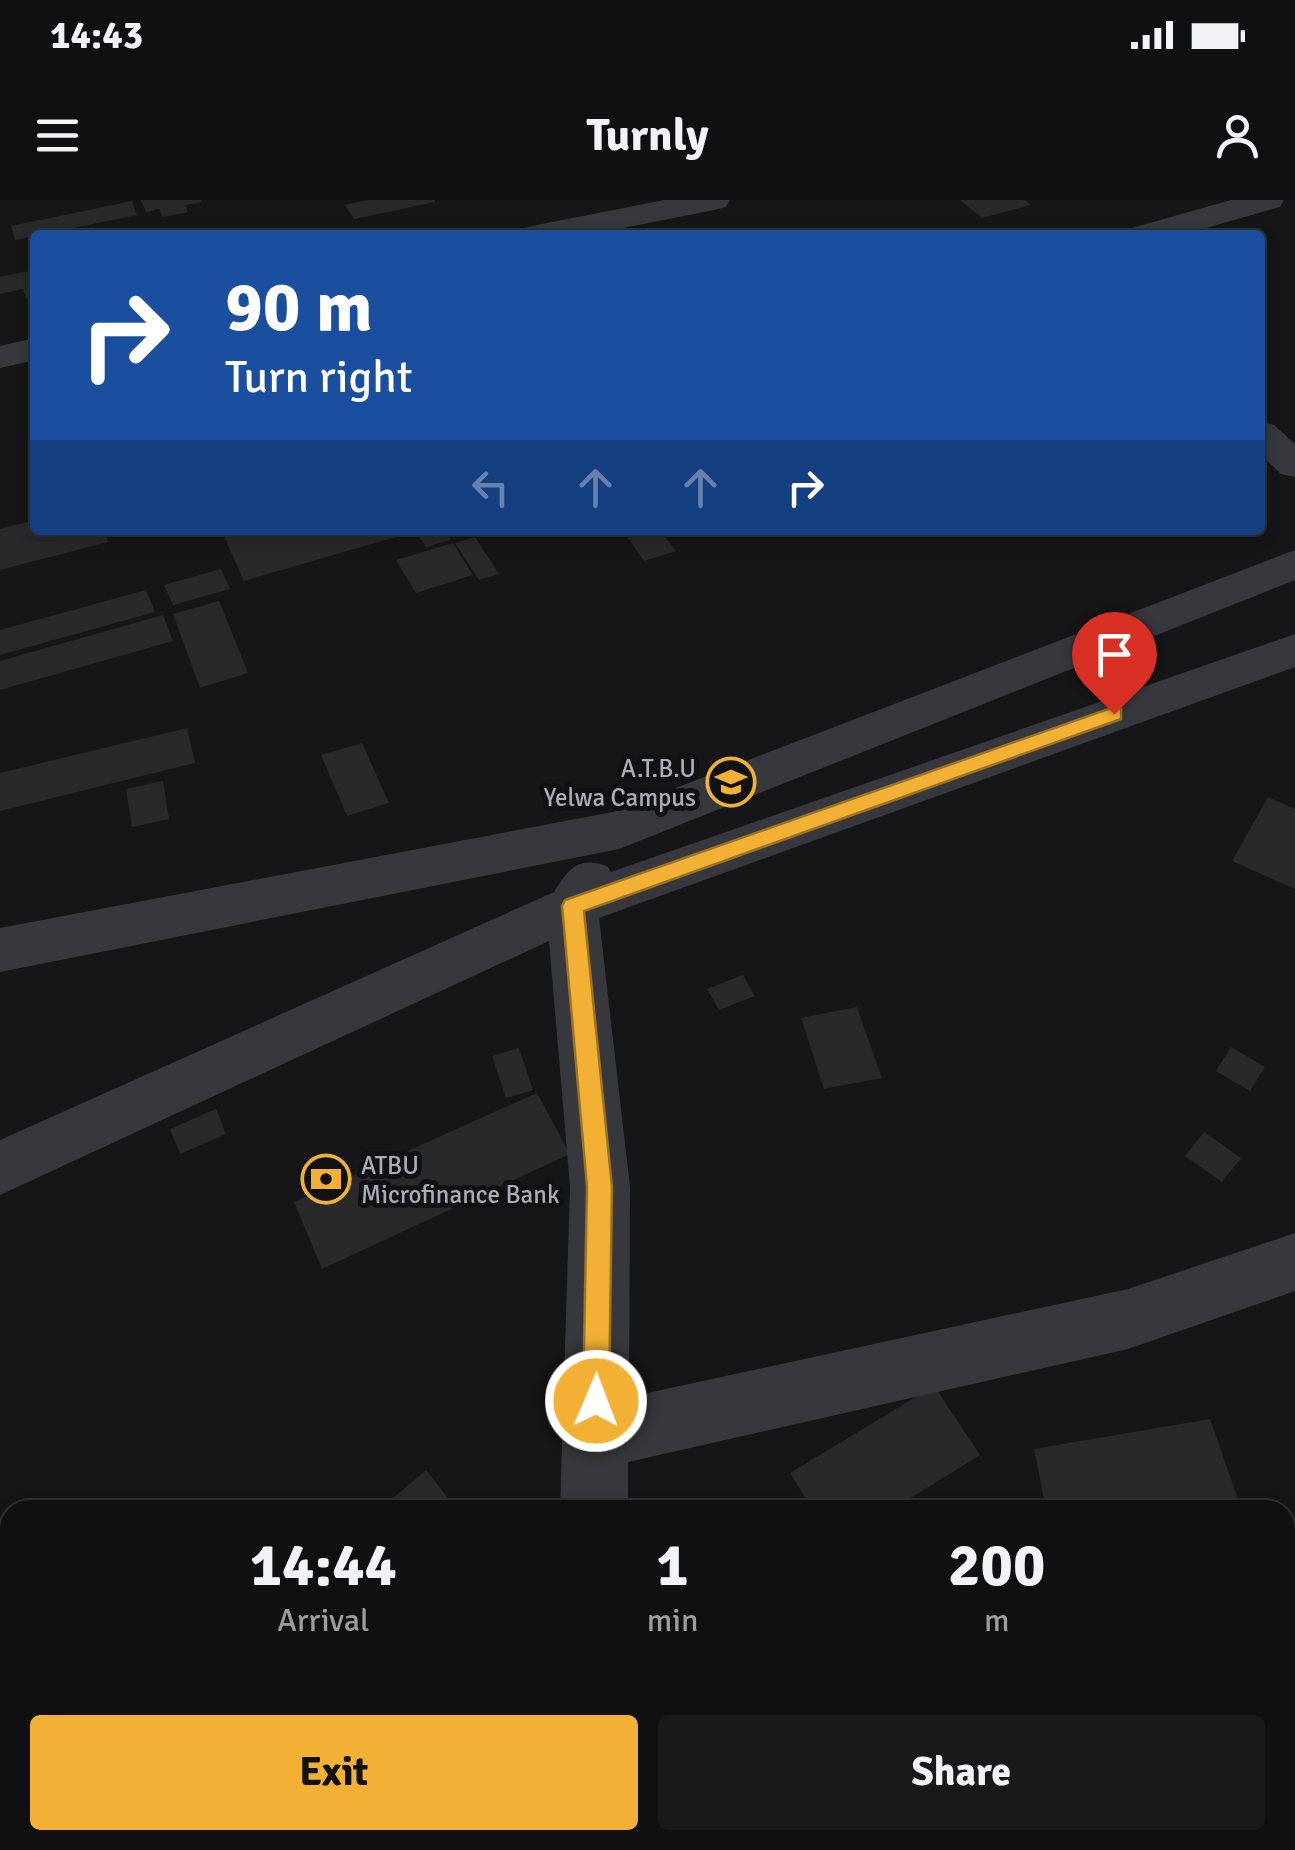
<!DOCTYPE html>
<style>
:root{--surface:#101012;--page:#19191b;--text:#f1f3f6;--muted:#9c9d9f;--line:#303032;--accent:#f2b134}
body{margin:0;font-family:Signika,sans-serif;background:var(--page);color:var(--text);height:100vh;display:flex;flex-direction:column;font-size:38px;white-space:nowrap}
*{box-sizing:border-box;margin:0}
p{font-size:32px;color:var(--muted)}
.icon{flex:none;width:55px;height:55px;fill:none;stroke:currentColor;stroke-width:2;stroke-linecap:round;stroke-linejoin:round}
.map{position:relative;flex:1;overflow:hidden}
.drawer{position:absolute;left:0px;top:1300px;width:1295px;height:350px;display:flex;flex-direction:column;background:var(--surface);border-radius:30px 30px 0 0;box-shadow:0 5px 15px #0003,0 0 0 2px var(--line)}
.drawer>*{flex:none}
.hud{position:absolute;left:30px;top:30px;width:1235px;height:305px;border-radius:10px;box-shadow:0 5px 15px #0003,0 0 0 2px var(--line);background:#1a4fa0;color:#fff;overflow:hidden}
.pin{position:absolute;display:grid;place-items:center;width:85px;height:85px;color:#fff;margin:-102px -42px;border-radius:50% 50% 50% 0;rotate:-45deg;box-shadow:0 0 10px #0007}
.pin .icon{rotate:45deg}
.me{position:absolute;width:110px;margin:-55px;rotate:1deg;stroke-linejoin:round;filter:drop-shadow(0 0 8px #0008)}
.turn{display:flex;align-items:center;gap:35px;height:210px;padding:0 30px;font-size:45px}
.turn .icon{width:130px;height:130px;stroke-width:2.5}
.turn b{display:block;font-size:70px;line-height:85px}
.lanes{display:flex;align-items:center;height:95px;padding:0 30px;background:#0003;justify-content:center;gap:50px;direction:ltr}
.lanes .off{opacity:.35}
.eta{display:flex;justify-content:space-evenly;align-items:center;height:170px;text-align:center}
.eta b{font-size:60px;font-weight:700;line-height:70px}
.button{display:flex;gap:20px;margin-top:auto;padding:20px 30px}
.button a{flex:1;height:115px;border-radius:10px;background:var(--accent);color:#111;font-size:40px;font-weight:700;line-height:115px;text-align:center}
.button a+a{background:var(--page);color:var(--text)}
.status{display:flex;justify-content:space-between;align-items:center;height:70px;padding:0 50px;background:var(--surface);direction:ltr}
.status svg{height:28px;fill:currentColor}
header{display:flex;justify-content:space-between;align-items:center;height:130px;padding:0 30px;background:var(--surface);font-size:45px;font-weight:700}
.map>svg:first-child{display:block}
.building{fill:#29292c}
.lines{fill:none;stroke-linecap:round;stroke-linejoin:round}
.minor{fill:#37383d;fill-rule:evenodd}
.route{fill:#f2b134;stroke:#9d7322;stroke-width:2.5}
.labels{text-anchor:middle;stroke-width:10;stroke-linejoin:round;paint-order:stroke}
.poi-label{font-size:25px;fill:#a8adb8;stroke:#111113;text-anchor:end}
</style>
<div class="status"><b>14:43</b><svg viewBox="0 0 49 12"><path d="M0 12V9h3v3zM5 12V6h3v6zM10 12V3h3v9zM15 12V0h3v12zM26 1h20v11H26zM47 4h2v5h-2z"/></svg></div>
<header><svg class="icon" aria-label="menu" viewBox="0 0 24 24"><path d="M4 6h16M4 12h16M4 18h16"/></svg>Turnly<svg class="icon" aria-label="person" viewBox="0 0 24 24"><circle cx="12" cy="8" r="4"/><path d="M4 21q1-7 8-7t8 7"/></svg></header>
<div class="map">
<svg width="1295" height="1650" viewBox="0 0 1295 1650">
<rect width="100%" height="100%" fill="#161618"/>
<!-- building -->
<g class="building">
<polygon points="141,0 201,0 202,2 185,5 188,12 163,17 159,9 146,12"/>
<polygon points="369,0 435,0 435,2 354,19 345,5"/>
<polygon points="960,0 1025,0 1031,5 982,18"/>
<polygon points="132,1 137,15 15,40 11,26"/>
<polygon points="35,70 35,97 26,99 23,89 0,94 0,77"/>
<polygon points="35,320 35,330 104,330 108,342 0,370 0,329"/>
<polygon points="221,330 404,330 406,334 244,381"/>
<polygon points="430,330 446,330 451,340 426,347 417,334"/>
<polygon points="660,330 676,351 644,361 628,338"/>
<polygon points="475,337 499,374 479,380 455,343"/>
<polygon points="453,343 473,375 416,393 396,360"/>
<polygon points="221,369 230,389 173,405 164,385"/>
<polygon points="146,390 155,412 0,455 0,430"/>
<polygon points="219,401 248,473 200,488 173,414"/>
<polygon points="163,415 173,441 0,490 0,461"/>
<polygon points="187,528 195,563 0,611 0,573"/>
<polygon points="362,543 389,603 347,616 321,555"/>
<polygon points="163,581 169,619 132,627 126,589"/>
<polygon points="1268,597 1295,609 1295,689 1232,661"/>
<polygon points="743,775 755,796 719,810 707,789"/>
<polygon points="857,807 882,878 824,889 801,818"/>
<polygon points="1231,847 1265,867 1250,891 1216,871"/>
<polygon points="519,848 533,890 506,898 492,856"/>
<polygon points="537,893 570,954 322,1069 294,1002"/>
<polygon points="216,909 226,934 180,954 170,929"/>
<polygon points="1204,932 1241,958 1222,982 1185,956"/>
<polygon points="934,1186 980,1255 891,1310 813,1310 790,1273"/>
<polygon points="1210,1219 1242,1310 1073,1310 1045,1304 1034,1249"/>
<polygon points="426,1270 457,1310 388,1310 384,1306"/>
<polygon points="1295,1548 1295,1633 1285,1633 1285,1549"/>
<polygon points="1234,1640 1272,1640 1274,1644 1238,1650"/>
</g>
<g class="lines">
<!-- minor -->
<g class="minor">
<polygon points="664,0 730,0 726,7 714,10 588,35 520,35 525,28 537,25"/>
<polygon points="1231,0 1284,0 1280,7 1181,35 1127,35 1132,28"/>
<polygon points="35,138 35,160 0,168 0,146"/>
<polygon points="1260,221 1274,225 1295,244 1295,277 1281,274 1260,254"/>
<polygon points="1295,350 1295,380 619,649 0,772 0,728 613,612"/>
<path d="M1295 434V467L599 718 630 987 629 1197 1128 1089 1295 1033V1091L1128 1149 628 1262V1310H560L570 987 549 741 0 995V940L554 692C569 668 578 656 607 666L611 672Z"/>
<polygon points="550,1640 626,1640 626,1650 548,1650"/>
</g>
</g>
<!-- route -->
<polygon class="route" points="1114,507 1121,509 1121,519 584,711 612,987 609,1201 606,1211 596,1214 586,1211 583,1201 587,987 562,706 565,700"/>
<!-- icons -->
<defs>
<g id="university-ring" transform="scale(2.5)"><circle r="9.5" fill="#111113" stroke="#f2b134" stroke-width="1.5"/><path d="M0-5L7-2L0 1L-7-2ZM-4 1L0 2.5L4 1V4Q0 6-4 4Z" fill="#f2b134"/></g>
<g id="bank-ring" transform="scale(2.5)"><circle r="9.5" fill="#111113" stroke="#f2b134" stroke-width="1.5"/><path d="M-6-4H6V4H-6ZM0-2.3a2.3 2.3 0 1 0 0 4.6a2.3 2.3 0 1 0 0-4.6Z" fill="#f2b134"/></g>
</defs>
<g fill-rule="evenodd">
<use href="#university-ring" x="731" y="582"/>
<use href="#bank-ring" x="326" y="979"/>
</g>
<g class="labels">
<!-- poi labels -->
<g class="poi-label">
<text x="696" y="577">A.T.B.U<tspan x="696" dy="29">Yelwa Campus</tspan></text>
<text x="361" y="974" text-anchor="start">ATBU<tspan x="361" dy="29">Microfinance Bank</tspan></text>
</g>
</g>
</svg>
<div class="pin" style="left:1114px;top:514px;background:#d93025"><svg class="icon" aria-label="arrive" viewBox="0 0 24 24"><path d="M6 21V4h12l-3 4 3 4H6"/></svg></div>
<svg class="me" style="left:596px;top:1201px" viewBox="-20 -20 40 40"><circle r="17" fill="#f2b134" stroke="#fff" stroke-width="3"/><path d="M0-11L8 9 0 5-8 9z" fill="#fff"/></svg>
<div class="hud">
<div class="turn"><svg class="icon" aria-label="right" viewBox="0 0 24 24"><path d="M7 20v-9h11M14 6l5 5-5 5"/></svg><div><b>90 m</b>Turn right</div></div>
<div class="lanes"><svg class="icon off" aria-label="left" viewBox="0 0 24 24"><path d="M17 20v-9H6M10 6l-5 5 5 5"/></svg><svg class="icon off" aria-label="ahead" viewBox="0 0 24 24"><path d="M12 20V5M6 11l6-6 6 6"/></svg><svg class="icon off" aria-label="ahead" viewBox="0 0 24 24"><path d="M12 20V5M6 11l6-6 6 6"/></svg><svg class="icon" aria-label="right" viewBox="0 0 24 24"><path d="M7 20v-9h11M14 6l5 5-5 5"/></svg></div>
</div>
<section class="drawer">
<div class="eta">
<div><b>14:44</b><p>Arrival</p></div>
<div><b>1</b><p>min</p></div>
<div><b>200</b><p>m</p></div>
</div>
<div class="button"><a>Exit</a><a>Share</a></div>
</section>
</div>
